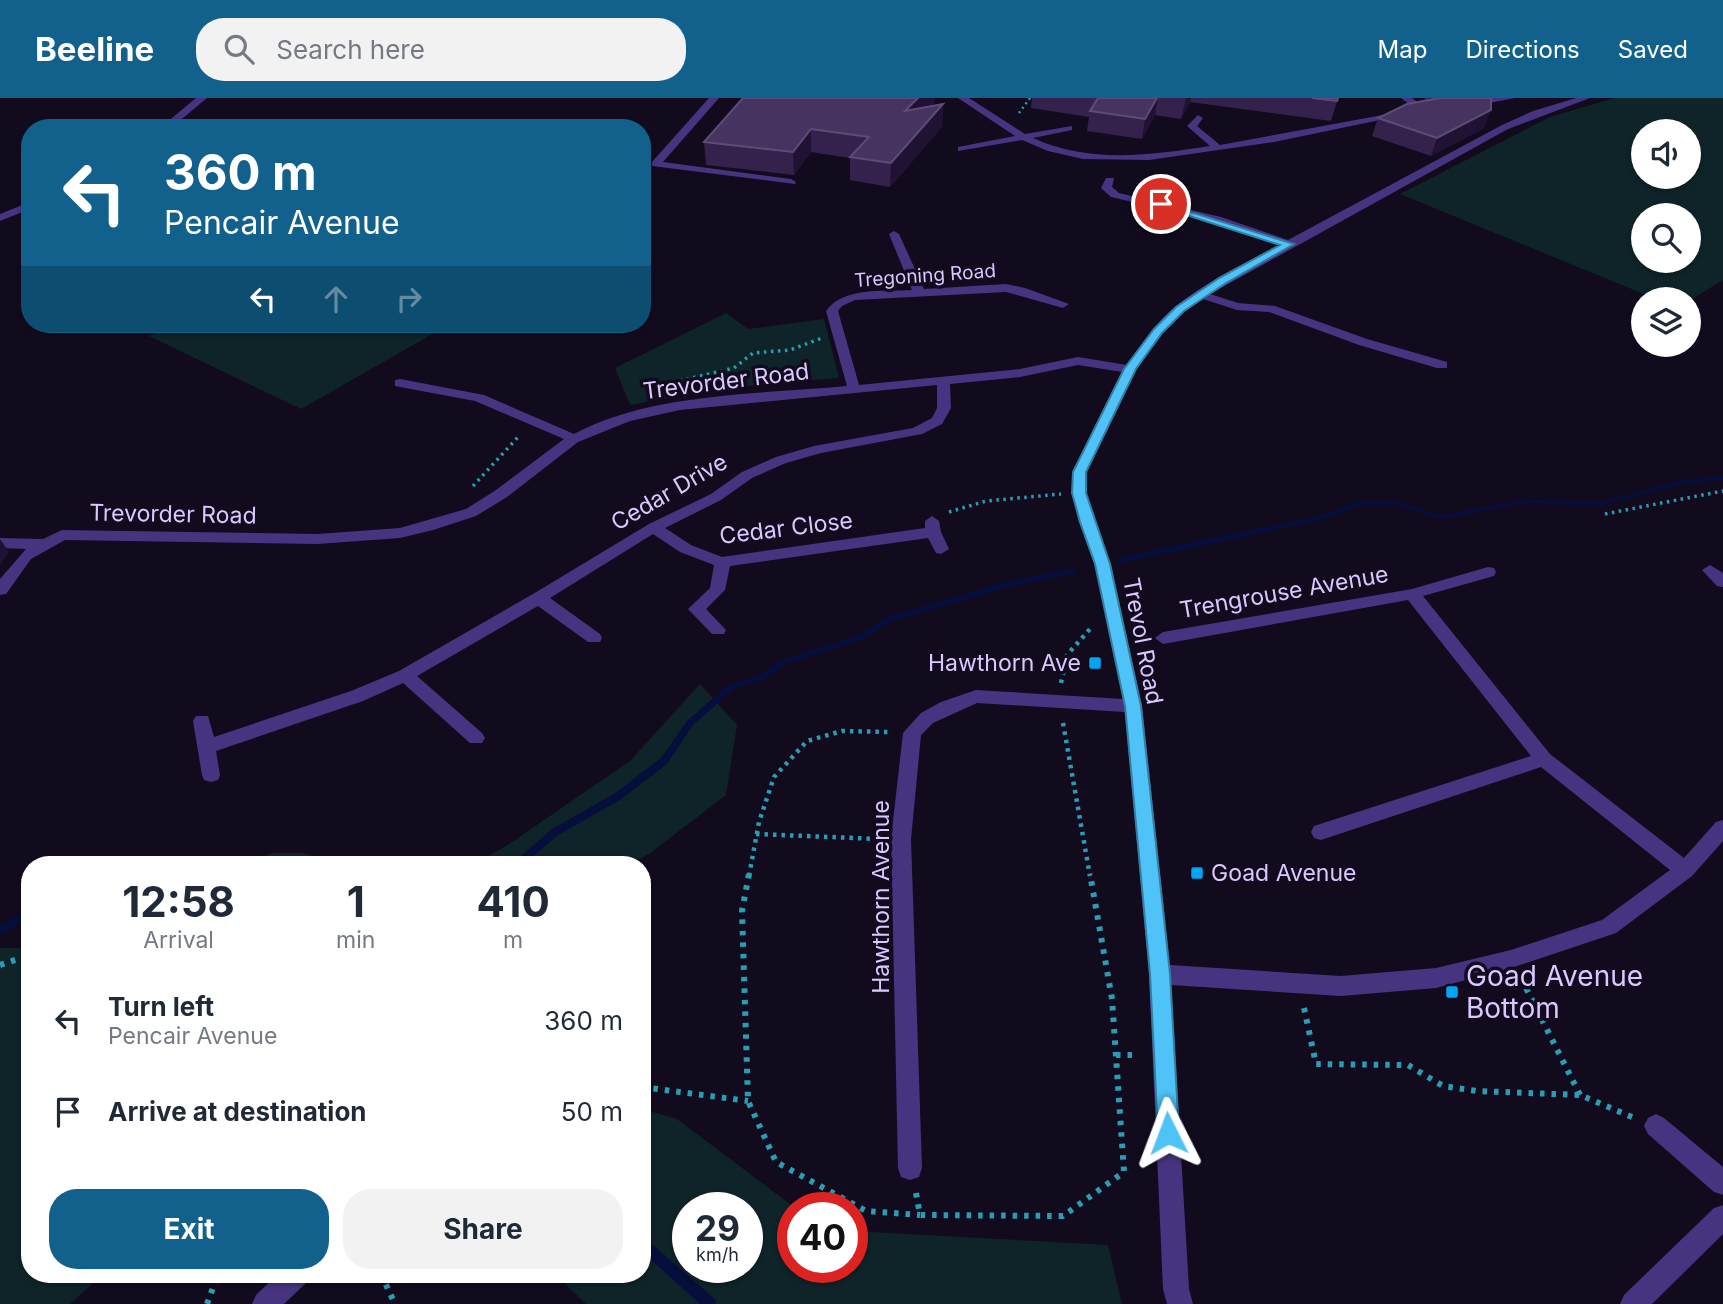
<!DOCTYPE html>
<style>
:root{--surface:#fff;--page:#f2f2f3;--text:#1f2937;--muted:#747a83;--accent:#11618c}
body{margin:0;font-family:Inter,sans-serif;background:var(--page);color:var(--text);height:100vh;display:flex;flex-direction:column;font-size:26px;white-space:nowrap}
*{box-sizing:border-box;margin:0}
p{font-size:23px;color:var(--muted)}
.icon{flex:none;width:38px;height:38px;fill:none;stroke:currentColor;stroke-width:2;stroke-linecap:round;stroke-linejoin:round}
.map{position:relative;flex:1;overflow:hidden}
.sheet{position:absolute;left:21px;top:758px;width:630px;height:427px;display:flex;flex-direction:column;background:var(--surface);border-radius:28px;box-shadow:0 2px 5px #0004}
.sheet>*{flex:none}
.banner{position:absolute;left:21px;top:21px;width:630px;height:214px;border-radius:28px;box-shadow:0 2px 5px #0004;background:#11618c;color:#fff;overflow:hidden}
.controls{position:absolute;left:1631px;top:21px;display:grid;gap:14px}
.controls a{display:grid;place-items:center;width:70px;height:70px;border-radius:50%;background:var(--surface);box-shadow:0 2px 5px #0004;font-size:35px}
.speed{position:absolute;left:672px;top:1094px;display:flex;gap:14px;font-size:35px;font-weight:700;text-align:center}
.speed>*{display:grid;place-content:center;width:91px;height:91px;border-radius:50%;background:var(--surface);box-shadow:0 2px 5px #0004;line-height:1}
.speed small{font-size:18px;font-weight:400}
.speed .limit{border:10px solid #d22;background:#fff;color:#111}
.pin{position:absolute;display:grid;place-items:center;width:60px;height:60px;color:#fff;margin:-30px;border:4px solid #fff;border-radius:50%;box-shadow:0 2px 7px #0007}
.me{position:absolute;width:77px;margin:-38px;rotate:357deg;stroke-linejoin:round;filter:drop-shadow(0 0 5px #0008)}
.turn{display:flex;align-items:center;gap:24px;height:147px;padding:0 28px;font-size:32px}
.turn .icon{width:91px;height:91px;stroke-width:2.5}
.turn b{display:block;font-size:49px;line-height:60px}
.lanes{display:flex;align-items:center;height:66px;padding:0 28px;background:#0003;justify-content:center;gap:35px;direction:ltr}
.lanes .off{opacity:.35}
.eta{display:flex;justify-content:space-evenly;align-items:center;height:119px;text-align:center}
.eta b{font-size:42px;font-weight:700;line-height:49px}
.cta{display:flex;gap:14px;margin-top:auto;padding:14px 28px}
.cta a{flex:1;height:80px;border-radius:28px;background:var(--accent);color:#fff;font-size:28px;font-weight:700;line-height:80px;text-align:center}
.cta a+a{background:var(--page);color:var(--text)}
ul{padding:0;list-style:none}
li{display:flex;align-items:center;gap:21px;height:91px;padding:0 28px}
li div{flex:1}
li b{display:block;font-size:26px}
li em{font-style:normal}
header{display:flex;align-items:center;gap:42px;box-sizing:border-box;height:98px;padding:0 35px;background:var(--accent);color:#fff}
header strong{font-size:33px}
nav{display:flex;gap:38px;margin-inline-start:auto;font-size:24px}
.search{width:490px;height:63px;background:var(--page);display:flex;align-items:center;gap:18px;box-sizing:border-box;padding:0 24px;border-radius:28px;color:var(--muted);font-size:26px}
.map>svg:first-child{display:block}
.green{fill:#0e2428;fill-rule:evenodd}
.lines{fill:none;stroke-linecap:round;stroke-linejoin:round}
.stream{fill:#060e3c;fill-rule:evenodd}
.path-far3{stroke:#279eb4;stroke-width:2.5;stroke-dasharray:2 3.5;stroke-linecap:butt}
.path-far2{stroke:#279eb4;stroke-width:3.5;stroke-dasharray:2.5 4.5;stroke-linecap:butt}
.path-far1{stroke:#279eb4;stroke-width:4.5;stroke-dasharray:3.5 5;stroke-linecap:butt}
.path{stroke:#279eb4;stroke-width:6;stroke-dasharray:4.5 7;stroke-linecap:butt}
.minor{fill:#473480;fill-rule:evenodd}
.wall{fill:#34224d}
.shaded-wall{fill:#1f1232}
.building{fill:#463460;stroke:#5d4b79;stroke-width:2}
.route{fill:#4fc3f7;stroke:#337fa1;stroke-width:2}
.poi-dot{fill:#00a6f3;stroke:#120b1e;stroke-width:2.5}
.labels{text-anchor:middle;stroke-width:7;stroke-linejoin:round;paint-order:stroke}
.far-street-label{font-size:19px;fill:#dac8ff;stroke:#120b1e}
.street-label{font-size:23px;fill:#dac8ff;stroke:#120b1e}
.poi-label{font-size:23px;fill:#dac8ff;stroke:#120b1e;text-anchor:end}
.near-poi-label{font-size:28px;fill:#dac8ff;stroke:#120b1e;text-anchor:start}
</style>
<header>
<strong>Beeline</strong>
<div class="search"><svg class="icon" aria-label="search" viewBox="0 0 24 24"><circle cx="10" cy="10" r="6"/><path d="M15 15l6 6"/></svg>Search here</div>
<nav><a>Map</a><a>Directions</a><a>Saved</a></nav>
</header>
<div class="map">
<svg width="1723" height="1206" viewBox="0 0 1723 1206">
<rect width="100%" height="100%" fill="#120b1e"/>
<!-- green -->
<g class="green">
<path d="M1614 0H1723V182L1689 203 1656 201 1400 96 1550 19ZM1643 33H1689V79H1643ZM1643 117H1689V163H1643Z"/>
<path d="M726 215 748 231 824 221 839 280C768 285 700 292 630 307L615 270Z"/>
<polygon points="174,226 450,226 301,311 149,238"/>
<polygon points="700,586 737,627 726,697 649,756 629,766 474,766 506,748 630,663"/>
<polygon points="272,755 303,755 341,766 244,766"/>
<polygon points="0,850 30,850 30,1176 103,1176 70,1206 0,1206"/>
<path d="M642 1011 677 1021 794 1109 793 1169H852V1133L1108 1147 1122 1206H586L555 1176H642ZM688 1110H747V1169H688Z"/>
</g>
<g class="lines">
<!-- stream -->
<g class="stream">
<polygon points="1723,378 1723,382 1682,386 1600,408 1527,405 1441,421 1396,407 1356,408 1330,420 1121,465 1117,462 1121,459 1328,416 1355,404 1396,403 1441,417 1527,401 1600,404 1682,382"/>
<polygon points="1074,470 1078,473 1077,475 1009,489 892,523 864,541 786,566 765,581 734,591 693,627 667,666 620,702 558,737 524,766 513,766 515,763 552,731 614,696 661,660 687,623 728,587 759,577 780,562 858,537 886,519 1009,483"/>
<polygon points="30,811 30,820 0,837 0,827"/>
<polygon points="642,1139 646,1141 715,1201 716,1206 700,1206 642,1154"/>
</g>
<!-- path-far3 -->
<polyline class="path-far3" points="1019,15 1030,0"/>
<!-- path-far2 -->
<g class="path-far2">
<polyline points="681,289 679,283 734,270 753,255 790,252 822,240"/>
<polyline points="473,388 519,338"/>
<polyline points="949,414 986,403 1061,396"/>
<polyline points="1605,416 1723,393"/>
</g>
<!-- path-far1 -->
<g class="path-far1">
<polyline points="1061,585 1067,557 1090,531 1094,530"/>
<polyline points="1063,625 1090,778"/>
<polyline points="756,736 879,741"/>
<polyline points="749,778 759,724 774,679 807,643 842,633 889,634"/>
</g>
<!-- path -->
<g class="path">
<polyline points="749,776 742,813 748,1003 776,1064 866,1113 920,1117"/>
<polyline points="0,867 30,857"/>
<polyline points="1521,880 1580,997"/>
<polyline points="1304,910 1316,966 1408,967 1443,988 1477,993 1580,997 1632,1019"/>
<polyline points="1116,957 1139,957"/>
<polyline points="642,989 748,1003"/>
<polyline points="916,1095 920,1117 1063,1118 1124,1074 1112,901 1090,776"/>
<polyline points="381,1176 395,1206"/>
<polyline points="207,1206 218,1176"/>
</g>
<!-- minor -->
<g class="minor">
<polygon points="196,0 207,0 171,30 160,30"/>
<polygon points="709,0 719,0 663,64 791,81 796,84 795,86 652,68 652,64"/>
<path d="M958 0H969L1025 36 1072 28V32L1033 40C1089 66 1151 57 1210 48L1187 28 1198 17 1203 20 1197 28 1220 47 1399 14 1404 17 1274 44 1149 62 1083 61 1048 53 1022 42 958 53V49L1015 38Z"/>
<polygon points="1401,0 1412,0 1429,13 1421,15"/>
<polygon points="1491,0 1515,0 1468,9 1463,6"/>
<path d="M1576 0H1590L1508 31 1210 196 1238 205 1275 208 1367 241 1447 264V270H1437L1359 247 1269 214 1237 212 1203 201 1184 214 1162 236 1136 271 1087 374 1086 395 1093 424 1111 466 1142 608 1170 867 1341 878 1436 870 1511 852 1602 822 1670 772 1541 669 1321 742 1314 740 1311 734 1314 728 1531 658 1408 502 1163 546 1155 540 1163 534 1412 491 1488 469 1494 470 1496 474 1494 478 1423 498 1550 656 1684 760 1716 724 1723 722V743L1692 778 1616 835 1511 870 1436 890 1341 898 1171 887 1189 1191 1193 1206H1167L1163 1191 1149 876 1125 614 977 605 933 625 921 637 911 741 922 1070 919 1079 910 1082 901 1079 898 1070 891 741 903 635 921 615 941 604 976 592 1123 601 1095 466 1079 424 1072 395 1073 374 1122 274 1078 267 1020 279 950 286 951 310 942 326 922 336 821 355 786 365 752 380 721 402 665 430 691 447 722 459 925 430V423L932 418 939 423 941 434 949 451 941 456 936 455 928 440 730 468 725 492 706 511 726 532 724 536H712L688 511 710 490 714 467 680 454 653 436 550 500 600 536 602 540 600 544H588L538 508 417 578 482 635 485 640 482 645H470L403 585 363 603 216 653 220 677 218 682 211 684 204 682 202 677 193 623 196 618H208L214 639 351 593 399 573 533 496 649 426 711 396 742 374 776 359 814 348 913 330 932 320 937 310V287L680 312 630 323 578 344 507 399 476 418 433 432 400 440 317 446 65 442 31 461 6 496 0 497V481L26 451 0 450V440L43 441 62 432 317 436 400 430 466 411 496 392 564 341 475 303 395 288V282L400 281 484 297 574 336C649 295 762 296 847 288L826 213C844 188 884 194 912 192L889 136 894 133 899 136 924 191 1006 186 1025 190 1069 206 1063 210 1006 194 855 202 842 208 838 213 859 287 1020 271 1078 259 1127 267C1142 246 1156 224 1176 208 1207 183 1245 165 1280 147L1214 123 1111 99 1101 90 1106 80H1114L1112 89 1119 95 1221 119 1288 142 1502 27 1533 13Z"/>
<polygon points="30,104 30,111 0,123 0,116"/>
<polygon points="1710,467 1723,475 1723,489 1717,488 1702,472"/>
<polygon points="1656,1016 1664,1020 1723,1069 1723,1097 1714,1094 1648,1036 1644,1028 1648,1020"/>
<polygon points="1723,1107 1723,1136 1652,1206 1620,1206 1624,1197 1714,1110"/>
<polygon points="278,1176 310,1176 306,1185 284,1206 252,1206 256,1197"/>
</g>
</g>
<!-- wall -->
<g class="wall">
<polygon points="743,0 935,0 935,4 930,9 943,6 942,29 890,89 850,82 850,60 811,54 794,77 706,67 704,44"/>
<polygon points="1032,0 1338,0 1331,23 1190,4 1181,21 1155,17 1142,41 1087,33 1089,19 1031,10"/>
<polygon points="1425,0 1491,0 1484,30 1431,58 1372,38 1378,20 1424,3"/>
</g>
<!-- shaded-wall -->
<g class="shaded-wall">
<polygon points="918,0 935,0 935,4 905,36 905,13"/>
<polygon points="1157,0 1158,0 1155,17 1142,41 1145,21"/>
<polygon points="1186,0 1191,0 1190,4 1181,21"/>
<polygon points="943,6 942,29 890,89 891,65"/>
<polygon points="1491,12 1484,30 1431,58 1437,40"/>
<polygon points="811,31 811,54 794,77 793,54"/>
<polygon points="0,441 9,454 0,467"/>
</g>
<!-- building -->
<g class="building">
<polygon points="743,0 918,0 905,13 943,6 891,65 850,59 869,39 811,31 793,54 704,44"/>
<polygon points="1098,0 1157,0 1145,21 1090,13"/>
<polygon points="1312,0 1338,0 1337,3"/>
<polygon points="1440,0 1491,0 1491,12 1437,40 1378,20 1407,6"/>
</g>
<!-- route -->
<polygon class="route" points="1158,104 1294,146 1226,185 1184,213 1162,235 1136,271 1086,374 1086,395 1110,466 1141,608 1170,876 1179,1035 1176,1043 1168,1046 1161,1043 1158,1035 1150,876 1125,608 1095,466 1080,424 1072,395 1073,374 1124,271 1154,231 1176,209 1219,180 1280,147 1158,108"/>
<!-- markers -->
<g class="poi-dot">
<rect x="1088" y="558" width="14" height="14" rx="3.5"/>
<rect x="1190" y="768" width="14" height="14" rx="3.5"/>
<rect x="1445" y="887" width="14" height="14" rx="3.5"/>
</g>
<g class="labels">
<!-- far-street labels -->
<g class="far-street-label">
<text transform="translate(925 177) rotate(-4)" y="7">Tregoning Road</text>
</g>
<!-- street labels -->
<g class="street-label">
<text transform="translate(726 283) rotate(-7)" y="8">Trevorder Road</text>
<text transform="translate(669 394) rotate(-30)" y="8">Cedar Drive</text>
<text transform="translate(173 416) rotate(1)" y="8">Trevorder Road</text>
<text transform="translate(786 430) rotate(-7)" y="8">Cedar Close</text>
<text transform="translate(1284 494) rotate(-10)" y="8">Trengrouse Avenue</text>
<text transform="translate(1143 543) rotate(79)" y="8">Trevol Road</text>
<text transform="translate(881 799) rotate(-90)" y="8">Hawthorn Avenue</text>
</g>
<!-- poi labels -->
<g class="poi-label">
<text x="1081" y="573">Hawthorn Ave</text>
<text x="1211" y="783" text-anchor="start">Goad Avenue</text>
</g>
<!-- near-poi labels -->
<g class="near-poi-label">
<text x="1466" y="888">Goad Avenue<tspan x="1466" dy="32">Bottom</tspan></text>
</g>
</g>
</svg>
<div class="controls">
<a><svg class="icon" aria-label="sound" viewBox="0 0 24 24"><path d="M4 9h4l5-4v14l-5-4H4zM17 9q2 3 0 6"/></svg></a>
<a><svg class="icon" aria-label="search" viewBox="0 0 24 24"><circle cx="10" cy="10" r="6"/><path d="M15 15l6 6"/></svg></a>
<a><svg class="icon" aria-label="layers" viewBox="0 0 24 24"><path d="M12 4l9 5-9 5-9-5zM3 14l9 5 9-5"/></svg></a>
</div>
<div class="speed"><div>29<small>km/h</small></div><div class="limit">40</div></div>
<div class="pin" style="left:1161px;top:106px;background:#d93025"><svg class="icon" aria-label="arrive" viewBox="0 0 24 24"><path d="M6 21V4h12l-3 4 3 4H6"/></svg></div>
<svg class="me" style="left:1168px;top:1035px" viewBox="-20 -20 40 40"><path d="M0-17L14 15 0 8-14 15z" fill="#4fc3f7" stroke="#fff" stroke-width="4"/></svg>
<div class="banner">
<div class="turn"><svg class="icon" aria-label="left" viewBox="0 0 24 24"><path d="M17 20v-9H6M10 6l-5 5 5 5"/></svg><div><b>360 m</b>Pencair Avenue</div></div>
<div class="lanes"><svg class="icon" aria-label="left" viewBox="0 0 24 24"><path d="M17 20v-9H6M10 6l-5 5 5 5"/></svg><svg class="icon off" aria-label="ahead" viewBox="0 0 24 24"><path d="M12 20V5M6 11l6-6 6 6"/></svg><svg class="icon off" aria-label="right" viewBox="0 0 24 24"><path d="M7 20v-9h11M14 6l5 5-5 5"/></svg></div>
</div>
<section class="sheet">
<div class="eta">
<div><b>12:58</b><p>Arrival</p></div>
<div><b>1</b><p>min</p></div>
<div><b>410</b><p>m</p></div>
</div>
<ul>
<li><svg class="icon" aria-label="left" viewBox="0 0 24 24"><path d="M17 20v-9H6M10 6l-5 5 5 5"/></svg><div><b>Turn left</b><p>Pencair Avenue</p></div><em>360 m</em></li>
<li><svg class="icon" aria-label="arrive" viewBox="0 0 24 24"><path d="M6 21V4h12l-3 4 3 4H6"/></svg><div><b>Arrive at destination</b></div><em>50 m</em></li>
</ul>
<div class="cta"><a>Exit</a><a>Share</a></div>
</section>
</div>
